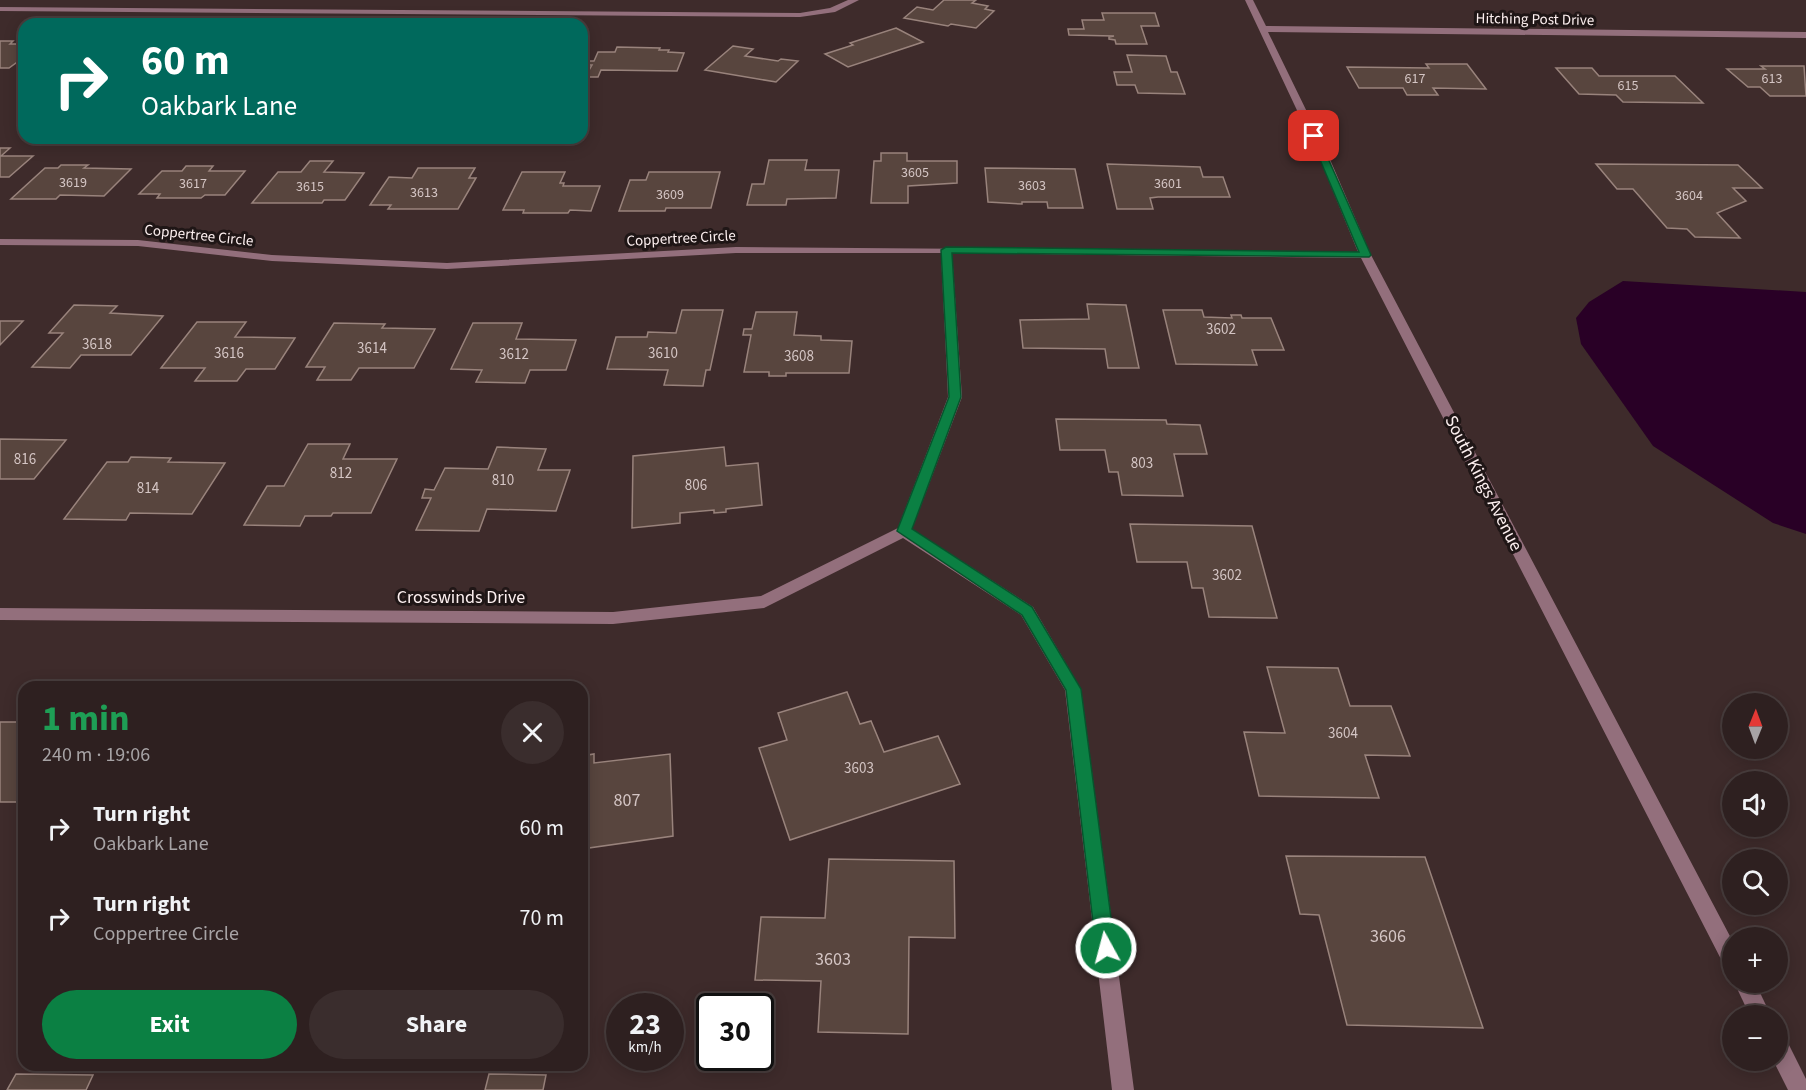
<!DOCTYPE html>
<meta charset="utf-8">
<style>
:root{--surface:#2e2020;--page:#3a2d2d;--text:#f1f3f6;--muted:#a7a3a5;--line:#493e3e;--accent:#0b8043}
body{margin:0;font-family:"Source Sans 3",sans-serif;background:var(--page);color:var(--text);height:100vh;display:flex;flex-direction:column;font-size:22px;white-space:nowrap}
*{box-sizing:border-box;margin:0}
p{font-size:20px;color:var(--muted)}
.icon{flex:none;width:33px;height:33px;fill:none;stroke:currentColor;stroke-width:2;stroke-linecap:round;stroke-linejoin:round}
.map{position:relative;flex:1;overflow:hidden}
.sheet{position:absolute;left:18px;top:681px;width:570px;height:390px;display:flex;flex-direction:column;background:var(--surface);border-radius:18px;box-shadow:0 3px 15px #0003,0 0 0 2px var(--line)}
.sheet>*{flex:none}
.banner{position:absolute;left:18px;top:18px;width:570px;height:126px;border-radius:18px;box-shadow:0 3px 15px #0003,0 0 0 2px var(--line);background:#00695c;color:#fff;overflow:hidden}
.needle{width:39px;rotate:1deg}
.controls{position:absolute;left:1722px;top:693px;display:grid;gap:12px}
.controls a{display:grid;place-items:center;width:66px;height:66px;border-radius:50%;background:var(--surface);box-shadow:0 3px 15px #0003,0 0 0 2px var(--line);font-size:30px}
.speed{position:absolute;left:606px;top:993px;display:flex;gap:12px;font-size:30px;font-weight:700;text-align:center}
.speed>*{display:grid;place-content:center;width:78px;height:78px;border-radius:50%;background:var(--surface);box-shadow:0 3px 15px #0003,0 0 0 2px var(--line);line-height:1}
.speed small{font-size:15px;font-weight:400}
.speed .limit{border:3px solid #111;border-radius:9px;background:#fff;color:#111}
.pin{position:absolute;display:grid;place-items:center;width:51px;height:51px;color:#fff;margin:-26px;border-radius:12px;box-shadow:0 3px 9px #0006}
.me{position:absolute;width:66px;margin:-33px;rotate:353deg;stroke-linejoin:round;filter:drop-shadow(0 0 4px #0008)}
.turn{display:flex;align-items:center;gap:21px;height:126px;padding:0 24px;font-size:27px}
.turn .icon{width:78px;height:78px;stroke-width:2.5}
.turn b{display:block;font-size:42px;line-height:51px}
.round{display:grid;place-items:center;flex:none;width:63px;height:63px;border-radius:32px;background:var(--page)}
.head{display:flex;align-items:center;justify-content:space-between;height:102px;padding:0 24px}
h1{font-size:36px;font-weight:700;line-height:45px;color:#1e9e55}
.cta{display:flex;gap:12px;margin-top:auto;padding:12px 24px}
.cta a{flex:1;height:69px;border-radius:36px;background:var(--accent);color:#fff;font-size:24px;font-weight:700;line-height:69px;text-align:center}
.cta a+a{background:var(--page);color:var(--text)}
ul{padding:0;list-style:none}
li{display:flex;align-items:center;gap:18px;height:90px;padding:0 24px}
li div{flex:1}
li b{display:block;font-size:22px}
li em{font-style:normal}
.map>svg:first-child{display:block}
.water{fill:#290026}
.building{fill:#58453e;stroke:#99837c;stroke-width:1.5}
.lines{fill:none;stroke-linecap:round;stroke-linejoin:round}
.minor{fill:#936f7c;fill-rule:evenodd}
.route{fill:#0b8043;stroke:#07532c;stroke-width:1.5}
.labels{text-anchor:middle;stroke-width:6;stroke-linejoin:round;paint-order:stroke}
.far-number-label{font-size:14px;fill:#d4c5c4}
.far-street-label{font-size:15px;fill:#fdf0f0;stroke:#1f1616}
.number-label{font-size:15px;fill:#d4c5c4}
.street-label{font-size:18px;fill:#fdf0f0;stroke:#1f1616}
.near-number-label{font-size:18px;fill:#d4c5c4}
</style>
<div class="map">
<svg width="1806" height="1090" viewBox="0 0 1806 1090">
<rect width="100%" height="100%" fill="#3e2b2b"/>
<!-- water -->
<polygon class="water" points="1623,281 1806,292 1806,534 1773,523 1653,446 1581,344 1576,318 1589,302"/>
<!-- building -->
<g class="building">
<polygon points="944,0 976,0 972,3 988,6 985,9 994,11 976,28 951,24 948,26 904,18 917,7 933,10"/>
<polygon points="1102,13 1155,13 1159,26 1141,26 1147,44 1116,44 1115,40 1109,39 1109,37 1114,36 1069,35 1068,29 1084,29 1082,20 1104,20"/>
<polygon points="896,28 923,42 848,67 825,54 853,45 850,43"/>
<polygon points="21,40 24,40 24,57 9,68 0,68 0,41 13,41 10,44 17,44"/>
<polygon points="733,46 753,49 745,56 778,61 781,59 798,61 776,82 705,70"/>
<polygon points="617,47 660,48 659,50 669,50 668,52 684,53 677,71 601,70 598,77 585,77 592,65 586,65 588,61 594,61 598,52 615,52"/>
<polygon points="1127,55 1166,56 1171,72 1177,72 1185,94 1138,93 1135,85 1117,85 1114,72 1132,72"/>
<polygon points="1426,64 1467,64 1486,89 1433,88 1438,95 1407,95 1403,88 1359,88 1347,67 1429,68"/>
<polygon points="1761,66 1804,66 1806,96 1770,96 1760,87 1748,87 1727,69 1765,69"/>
<polygon points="1556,68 1592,68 1599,76 1675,76 1703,103 1623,102 1616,95 1579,94"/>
<polygon points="0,148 10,148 1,156 33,156 9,177 0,177"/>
<polygon points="881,153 907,153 907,161 957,161 957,183 908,186 908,203 871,203 874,161 881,161"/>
<polygon points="769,160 807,160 805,170 839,170 836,198 787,199 786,205 747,205 752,184 764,184"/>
<polygon points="310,161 333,161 324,172 364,173 345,200 324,200 322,203 252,203 278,172 301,172"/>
<polygon points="1107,164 1200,167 1203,177 1223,177 1230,197 1158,197 1150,198 1153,209 1117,209"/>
<polygon points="1596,164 1738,165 1762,188 1733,188 1746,201 1717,213 1740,238 1695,237 1687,229 1667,228 1633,189 1617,189"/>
<polygon points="61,165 88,165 84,168 131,169 104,196 60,195 56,199 11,199 45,168 58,168"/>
<polygon points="186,166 213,166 209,171 245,171 225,195 205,195 201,198 157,198 160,194 139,194 162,171 182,171"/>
<polygon points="418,168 475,168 469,178 476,178 458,209 388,209 391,205 370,205 389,177 412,178"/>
<polygon points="985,168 1075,169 1083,208 1048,208 1047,202 1022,202 1022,204 988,202"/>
<polygon points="522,172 565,172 560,183 564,183 563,186 600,186 591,211 570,210 568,213 523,213 524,210 503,210"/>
<polygon points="649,172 720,172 711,208 666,208 665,211 619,211 630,180 646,180"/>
<polygon points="1087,304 1126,305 1139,368 1108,368 1105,349 1023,348 1020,320 1089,319"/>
<polygon points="74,305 117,306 110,313 163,316 131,355 81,355 70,368 32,367 63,333 49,333"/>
<polygon points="682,310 723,310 710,370 706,370 703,386 664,385 668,370 607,369 616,337 647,337 648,332 676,333"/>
<polygon points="1163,310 1202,310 1204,317 1232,318 1231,315 1241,315 1242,318 1271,318 1284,350 1252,350 1257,365 1176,364"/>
<polygon points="756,312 797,312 794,335 821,336 821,340 852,341 849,373 786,373 786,376 769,376 769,372 744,372 751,335 743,335 744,329 752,329"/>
<polygon points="0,321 23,321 0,345"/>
<polygon points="197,322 246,322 235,337 295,338 275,369 246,369 237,381 195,381 205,368 161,368"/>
<polygon points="334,323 385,324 382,328 435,329 414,368 359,368 351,380 317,380 325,367 306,367"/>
<polygon points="473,323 522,323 516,339 576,340 566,370 530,370 525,383 476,382 482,370 451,369"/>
<polygon points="1056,419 1166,420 1167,424 1200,425 1207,454 1174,454 1183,496 1122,495 1118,472 1109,472 1105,450 1060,450"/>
<polygon points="0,439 66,440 34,479 0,479"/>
<polygon points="308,444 350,444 343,459 397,459 371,513 333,513 331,516 305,516 300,526 244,525 267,486 284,486"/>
<polygon points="497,447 546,449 538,470 570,470 556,511 487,509 479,531 416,530 431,498 422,498 425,489 434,490 445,468 488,469"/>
<polygon points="724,447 726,466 758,463 762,505 726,509 726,512 714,513 714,510 680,513 680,523 632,528 633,456"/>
<polygon points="131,457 171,458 168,462 225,463 192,514 130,513 126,520 64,519 107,462 128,462"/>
<polygon points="1130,524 1252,526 1277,618 1209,617 1203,588 1192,588 1187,562 1137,562"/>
<polygon points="1267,667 1338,668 1350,706 1391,706 1410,756 1365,755 1379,798 1259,796 1244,732 1285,733"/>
<polygon points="847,692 860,724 871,721 884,752 938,736 960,784 790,840 759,748 787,740 778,713"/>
<rect x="0" y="722" width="24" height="80"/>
<polygon points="594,754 594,763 670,754 673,836 589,848 587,876 582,877 582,756"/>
<polygon points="1286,856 1425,857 1483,1028 1347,1025 1319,915 1300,914"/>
<polygon points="829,859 954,861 955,938 909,937 908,1034 818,1032 821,981 755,980 761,917 825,918"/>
<polygon points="16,1074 93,1075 86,1090 7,1090"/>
<polygon points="489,1074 546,1075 543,1090 485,1090"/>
</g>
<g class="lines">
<!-- minor -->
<g class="minor">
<polygon points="848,0 859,0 835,12 800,17 0,11 0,7 800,13 830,8"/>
<polygon points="1245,0 1253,0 1266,26 1806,32 1806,38 1268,32 1329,157 1371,255 1732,940 1732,970 1725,967 1361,258 952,253 962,397 912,529 1033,607 1081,689 1134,1090 1112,1090 1065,690 1021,615 903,538 764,608 613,624 0,620 0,608 613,612 761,596 898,528 948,397 941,253 736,253 447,269 272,261 138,246 0,245 0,239 138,240 272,255 447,263 736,247 1358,252 1319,157"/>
<polygon points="1734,982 1755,982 1771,1016 1750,1016"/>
<polygon points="1778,1036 1786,1039 1806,1079 1806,1090 1788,1090 1773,1060 1778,1060"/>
</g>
</g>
<!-- route -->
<polygon class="route" points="1314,133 1318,136 1371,255 1369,257 952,253 961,397 912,529 1032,607 1081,689 1115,948 1112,955 1106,957 1099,955 1096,948 1066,690 1022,615 897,531 949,397 941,250 946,247 1359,252 1310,136"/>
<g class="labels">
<!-- far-number labels -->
<g class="far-number-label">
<text x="1415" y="83">617</text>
<text x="1772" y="83">613</text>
<text x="1628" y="90">615</text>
<text x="915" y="177">3605</text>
<text x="73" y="187">3619</text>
<text x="193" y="188">3617</text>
<text x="1168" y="188">3601</text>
<text x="1032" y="190">3603</text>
<text x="310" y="191">3615</text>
<text x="424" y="197">3613</text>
<text x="670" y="199">3609</text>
<text x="1689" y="200">3604</text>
</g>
<!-- far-street labels -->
<g class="far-street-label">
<text transform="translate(1535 19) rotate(1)" y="5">Hitching Post Drive</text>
<text transform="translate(199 235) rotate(6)" y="5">Coppertree Circle</text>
<text transform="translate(681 238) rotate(-3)" y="5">Coppertree Circle</text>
</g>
<!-- number labels -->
<g class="number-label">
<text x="1221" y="334">3602</text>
<text x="97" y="349">3618</text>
<text x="372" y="353">3614</text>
<text x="229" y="358">3616</text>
<text x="663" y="358">3610</text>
<text x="514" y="359">3612</text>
<text x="799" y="361">3608</text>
<text x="25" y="464">816</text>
<text x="1142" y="468">803</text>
<text x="341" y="478">812</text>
<text x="503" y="485">810</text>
<text x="696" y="490">806</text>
<text x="148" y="493">814</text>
<text x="1227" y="580">3602</text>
<text x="1343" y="738">3604</text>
<text x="859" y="773">3603</text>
</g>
<!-- street labels -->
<g class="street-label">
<text transform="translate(1484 483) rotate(63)" y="6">South Kings Avenue</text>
<text x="461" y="603">Crosswinds Drive</text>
</g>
<!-- near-number labels -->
<g class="near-number-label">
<text x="627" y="806">807</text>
<text x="1388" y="942">3606</text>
<text x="833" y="965">3603</text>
</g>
</g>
</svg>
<div class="controls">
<a><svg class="needle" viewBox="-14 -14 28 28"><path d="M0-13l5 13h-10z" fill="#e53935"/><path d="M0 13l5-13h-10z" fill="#a7a3a5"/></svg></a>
<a><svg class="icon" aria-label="sound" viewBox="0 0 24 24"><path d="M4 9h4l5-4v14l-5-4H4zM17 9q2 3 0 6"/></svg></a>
<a><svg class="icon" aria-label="search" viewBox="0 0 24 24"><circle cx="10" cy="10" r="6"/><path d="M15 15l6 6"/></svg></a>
<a>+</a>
<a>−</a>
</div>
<div class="speed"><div>23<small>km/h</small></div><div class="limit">30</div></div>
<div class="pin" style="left:1314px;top:136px;background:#d93025"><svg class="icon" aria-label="arrive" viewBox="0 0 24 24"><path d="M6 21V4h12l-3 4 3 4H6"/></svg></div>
<svg class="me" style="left:1106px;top:948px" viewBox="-20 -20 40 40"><circle r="17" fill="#0b8043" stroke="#fff" stroke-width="3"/><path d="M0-11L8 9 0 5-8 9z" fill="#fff"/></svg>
<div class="banner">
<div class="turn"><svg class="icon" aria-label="right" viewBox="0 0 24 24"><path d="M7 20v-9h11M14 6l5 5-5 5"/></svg><div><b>60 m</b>Oakbark Lane</div></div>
</div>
<section class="sheet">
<div class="head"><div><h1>1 min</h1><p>240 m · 19:06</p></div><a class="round"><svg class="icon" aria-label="close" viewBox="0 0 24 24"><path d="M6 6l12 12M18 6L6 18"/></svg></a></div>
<ul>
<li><svg class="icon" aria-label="right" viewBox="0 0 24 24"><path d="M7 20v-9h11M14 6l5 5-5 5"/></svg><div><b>Turn right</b><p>Oakbark Lane</p></div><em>60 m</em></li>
<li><svg class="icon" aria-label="right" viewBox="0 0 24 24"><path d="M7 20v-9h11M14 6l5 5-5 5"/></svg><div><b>Turn right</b><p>Coppertree Circle</p></div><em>70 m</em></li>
</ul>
<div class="cta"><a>Exit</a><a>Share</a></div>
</section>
</div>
